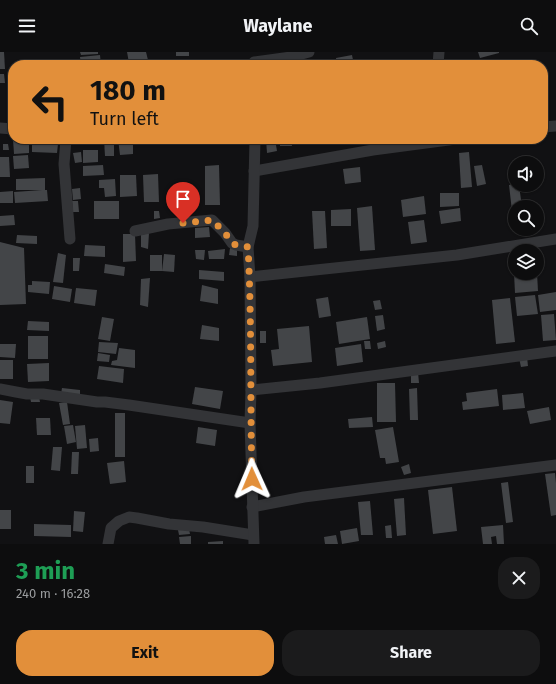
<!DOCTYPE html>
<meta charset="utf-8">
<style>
:root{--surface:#0d0d0e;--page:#1b1b1c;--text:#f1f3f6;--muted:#9a9c9e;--line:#2d2d2e;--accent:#e28f3a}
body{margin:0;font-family:"Fira Sans",sans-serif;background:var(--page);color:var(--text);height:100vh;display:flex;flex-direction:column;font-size:15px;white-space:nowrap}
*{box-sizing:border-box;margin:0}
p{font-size:13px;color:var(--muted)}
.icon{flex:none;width:22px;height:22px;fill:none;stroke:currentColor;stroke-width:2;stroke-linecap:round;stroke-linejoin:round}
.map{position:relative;height:492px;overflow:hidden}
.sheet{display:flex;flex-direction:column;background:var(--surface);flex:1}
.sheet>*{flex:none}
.banner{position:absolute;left:8px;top:8px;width:540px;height:84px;border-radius:16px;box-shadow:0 1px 3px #0004,0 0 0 1px var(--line);background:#e28f3a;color:#111;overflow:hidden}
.fabs{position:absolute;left:508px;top:104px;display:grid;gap:8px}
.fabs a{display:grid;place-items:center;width:36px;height:36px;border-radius:50%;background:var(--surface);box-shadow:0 1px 3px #0004,0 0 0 1px var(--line);font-size:20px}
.pin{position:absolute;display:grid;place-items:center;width:34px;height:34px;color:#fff;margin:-41px -17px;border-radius:50% 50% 50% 0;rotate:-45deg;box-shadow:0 0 4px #0007}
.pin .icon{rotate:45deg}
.me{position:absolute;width:44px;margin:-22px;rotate:359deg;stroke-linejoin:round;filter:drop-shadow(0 0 3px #0008)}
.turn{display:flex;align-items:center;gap:14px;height:84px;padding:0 16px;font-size:18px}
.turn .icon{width:52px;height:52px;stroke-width:2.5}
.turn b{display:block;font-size:28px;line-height:34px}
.round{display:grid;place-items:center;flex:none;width:42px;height:42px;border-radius:16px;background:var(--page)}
.head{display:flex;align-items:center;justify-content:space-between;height:68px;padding:0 16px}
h1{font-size:24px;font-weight:700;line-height:30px;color:#1e9e55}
.action{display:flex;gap:8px;margin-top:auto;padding:8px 16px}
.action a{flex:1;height:46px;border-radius:16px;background:var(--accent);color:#111;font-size:16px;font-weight:700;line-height:46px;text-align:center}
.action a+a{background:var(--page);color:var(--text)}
header{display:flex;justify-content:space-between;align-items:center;height:52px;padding:0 16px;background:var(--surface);font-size:18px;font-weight:700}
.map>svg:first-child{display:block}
.building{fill:#434548}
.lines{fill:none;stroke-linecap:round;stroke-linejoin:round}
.minor{stroke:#333437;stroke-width:11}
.route{stroke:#e28f3a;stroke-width:7;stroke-dasharray:0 12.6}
</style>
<header><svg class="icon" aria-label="menu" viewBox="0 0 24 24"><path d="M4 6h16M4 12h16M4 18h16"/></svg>Waylane<svg class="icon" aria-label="search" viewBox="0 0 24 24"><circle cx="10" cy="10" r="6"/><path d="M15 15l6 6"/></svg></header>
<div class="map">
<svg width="556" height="492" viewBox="0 0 556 492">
<rect width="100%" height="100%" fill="#111113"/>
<!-- building -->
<g class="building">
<polygon points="0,0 4,0 5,17 0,17"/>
<polygon points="80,0 98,0 98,2 81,3"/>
<polygon points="127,0 146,0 148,8 129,11"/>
<rect x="176" y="0" width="13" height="4"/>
<polygon points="478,0 499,0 499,1 480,6"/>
<polygon points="100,3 101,13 81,13 80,5"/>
<polygon points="352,3 354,13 337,13 336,6"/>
<polygon points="165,9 181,10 181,13 165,13"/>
<polygon points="0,22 4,22 5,31 0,31"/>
<polygon points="13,87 29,87 29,101 14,102"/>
<polygon points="38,87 47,88 46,91 38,91"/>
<polygon points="48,87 57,87 58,92 57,101 32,100 32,93 47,93"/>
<polygon points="104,87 114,87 114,104 105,104"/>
<polygon points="118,87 130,87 131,92 133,93 133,102 120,103"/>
<polygon points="266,87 275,87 277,99 267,101"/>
<polygon points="280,87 291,87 292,94 280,94"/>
<polygon points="3,92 8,92 9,98 3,98"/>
<polygon points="83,98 98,98 98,110 83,111"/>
<polygon points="81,100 82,110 75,111 73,101"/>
<polygon points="469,100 472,135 461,136 459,101"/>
<polygon points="28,103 29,116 14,117 13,104"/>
<polygon points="0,105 9,105 10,125 0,125"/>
<polygon points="103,113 104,123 83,124 83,114"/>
<polygon points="219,113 220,153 205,153 205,114"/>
<polygon points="482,113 486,132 477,134 474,114"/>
<polygon points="360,115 361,130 345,132 343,117"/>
<polygon points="158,122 159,150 144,150 143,123"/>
<polygon points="120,123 136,123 137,144 120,145"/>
<polygon points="45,126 45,138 47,138 48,149 15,151 14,140 42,138 16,138 16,127"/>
<polygon points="115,127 116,144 105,145 104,136 99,136 99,128"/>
<polygon points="515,132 515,133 519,133 522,155 515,155 515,158 512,159 509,133"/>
<polygon points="80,136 81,147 73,148 72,137"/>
<polygon points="13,139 13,151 0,151 0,140"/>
<polygon points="440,141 459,141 459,154 440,155"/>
<polygon points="424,144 426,162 403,165 401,148"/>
<polygon points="72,149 78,149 79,160 73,160"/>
<rect x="94" y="149" width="25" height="18"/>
<polygon points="372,154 375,198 360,199 357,156"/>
<polygon points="460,156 461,169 441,172 439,159"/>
<polygon points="351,157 351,174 331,174 331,158"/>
<polygon points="154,159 159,159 160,166 154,167"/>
<polygon points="312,159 325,159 327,196 314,197"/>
<polygon points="14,163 15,173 0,174 0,164"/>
<polygon points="424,168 427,190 411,192 408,170"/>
<polygon points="209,175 210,185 195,186 195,176"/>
<polygon points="149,181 148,197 141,195 141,183"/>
<polygon points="123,182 135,182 136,209 123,210"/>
<polygon points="17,183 37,184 37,192 16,191"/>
<polygon points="0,190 24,196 26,252 0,253"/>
<polygon points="85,193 105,194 105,205 84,204"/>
<polygon points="230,196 237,197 237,204 229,203"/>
<polygon points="225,197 224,207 209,207 208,199"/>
<polygon points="195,198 205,198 204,208 196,207"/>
<polygon points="58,201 66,203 63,231 53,230"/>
<polygon points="164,202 175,203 174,220 162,219"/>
<rect x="150" y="203" width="12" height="16"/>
<polygon points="73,206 80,206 79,219 73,219"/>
<polygon points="105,212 125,215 124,224 104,221"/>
<polygon points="199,218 224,220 224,229 199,227"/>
<polygon points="514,221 537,221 538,239 515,241"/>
<polygon points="150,226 148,255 140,253 141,227"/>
<polygon points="32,229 50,230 49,242 28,240 28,233 32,233"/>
<polygon points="202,233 218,237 218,252 200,249"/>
<polygon points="54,234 72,237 70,250 52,247"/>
<polygon points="76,236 97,238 95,254 74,251"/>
<polygon points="556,240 556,258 540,260 538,243"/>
<polygon points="535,243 538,262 517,264 515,245"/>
<polygon points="328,245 331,264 319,266 316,247"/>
<polygon points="510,246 515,290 496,292 492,248"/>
<polygon points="380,248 382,257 375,258 373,249"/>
<polygon points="554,262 556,288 543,289 541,263"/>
<polygon points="383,263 385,277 377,279 375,264"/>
<polygon points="102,265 114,267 110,289 98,287"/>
<polygon points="367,265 370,287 339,292 336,270"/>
<polygon points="28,269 49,270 49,279 27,278"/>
<polygon points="202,273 219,276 219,289 200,287"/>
<polygon points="309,274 312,310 273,314 271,298 279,297 277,277"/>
<rect x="260" y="279" width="6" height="12"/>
<rect x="28" y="284" width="20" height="23"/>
<polygon points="364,289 370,289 371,297 365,297"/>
<polygon points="385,289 386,295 378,297 377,291"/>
<polygon points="99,290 118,291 116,302 98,300"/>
<polygon points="0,292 16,292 15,306 0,305"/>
<polygon points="361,292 363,310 337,314 335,296"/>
<polygon points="119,296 135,298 135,316 111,313 112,309 117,308"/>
<polygon points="98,301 110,303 109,310 97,309"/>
<polygon points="527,305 528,314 521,315 519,306"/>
<rect x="0" y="308" width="13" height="19"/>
<polygon points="49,311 49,329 28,330 27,312"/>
<polygon points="99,314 124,317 123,331 97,327"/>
<polygon points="411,320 418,320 419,331 411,331"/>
<polygon points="377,331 395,331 396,370 377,370"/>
<polygon points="195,335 223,339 220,357 192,352"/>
<polygon points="62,336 80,338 80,344 61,342"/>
<polygon points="417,336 418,368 410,368 409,337"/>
<polygon points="497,337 499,354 463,358 462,350 467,349 466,341"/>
<polygon points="523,341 525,356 503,358 502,343"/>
<polygon points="30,345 39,345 40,350 31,350"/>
<polygon points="0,348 13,350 10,372 0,371"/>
<polygon points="67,350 70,372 63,373 59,351"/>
<polygon points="549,355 551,368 530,372 527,359"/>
<rect x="115" y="361" width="10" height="44"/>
<polygon points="372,365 373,375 349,376 348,367"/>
<polygon points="36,366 50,366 51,383 37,383"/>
<polygon points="73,373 76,390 67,392 64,374"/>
<polygon points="85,373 87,396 77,397 75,374"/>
<polygon points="198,375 217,378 215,394 196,391"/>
<polygon points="393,375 399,410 386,412 385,406 380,406 375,378"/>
<polygon points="98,386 99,399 90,400 89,387"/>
<polygon points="53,395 62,395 60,419 51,418"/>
<polygon points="72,400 79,400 78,422 71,422"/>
<polygon points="124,409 126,430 110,432 107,411"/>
<polygon points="409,412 411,421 404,423 401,415"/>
<rect x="26" y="414" width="8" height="17"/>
<polygon points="555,421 556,431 556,463 551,464 545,422"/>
<polygon points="508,430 513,470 506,471 501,431"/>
<polygon points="452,435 457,479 433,482 428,438"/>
<polygon points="404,446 406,483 397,484 394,447"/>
<polygon points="370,449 373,483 361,483 358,450"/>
<rect x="0" y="458" width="11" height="19"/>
<polygon points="74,459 85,460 83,480 73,479"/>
<polygon points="34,472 71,473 71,485 34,484"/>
<polygon points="391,473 392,486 386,486 385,474"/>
<polygon points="503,473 504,492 497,492 496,484 491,485 492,492 483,492 481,475"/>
<polygon points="357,476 359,489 342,492 340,479"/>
<polygon points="189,477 190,482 179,483 178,478"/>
<polygon points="336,483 338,492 325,492 324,485"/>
<polygon points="191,484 191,492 180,492 179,485"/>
<polygon points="223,489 223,492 208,492 208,490"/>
</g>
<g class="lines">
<!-- minor -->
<g class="minor">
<polyline points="254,10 291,5 309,0"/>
<polyline points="438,13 439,0"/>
<polyline points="543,75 556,74"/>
<polyline points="0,76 13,77"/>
<polyline points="66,87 64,112 70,187"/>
<polyline points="254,119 373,98 456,87"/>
<polyline points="135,179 168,172 212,168 225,181 232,191 236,193 248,195"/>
<polyline points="250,225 457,203 556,187"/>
<polyline points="0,337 16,340 27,342 43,342 97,350 105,350 129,353 250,371"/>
<polyline points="251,338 320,331 556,299"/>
<polyline points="252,455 304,445 556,413"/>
<polyline points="108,492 111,476 119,469 129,465 137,466 169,472 203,475 253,483"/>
<polyline points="254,492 250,371 251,338 250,225 248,195 253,174 255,87"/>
</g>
</g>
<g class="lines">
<!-- route -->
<path class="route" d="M183 171 212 168 225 181 232 191 236 193 248 195C252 272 250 350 252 427"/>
</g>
</svg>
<div class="fabs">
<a><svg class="icon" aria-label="sound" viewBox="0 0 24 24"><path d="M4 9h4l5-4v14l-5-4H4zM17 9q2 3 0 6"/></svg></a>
<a><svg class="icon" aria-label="search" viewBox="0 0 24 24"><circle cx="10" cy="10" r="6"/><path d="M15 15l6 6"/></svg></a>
<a><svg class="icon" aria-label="layers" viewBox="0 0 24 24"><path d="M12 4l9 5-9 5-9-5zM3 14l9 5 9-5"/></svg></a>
</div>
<div class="pin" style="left:183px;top:171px;background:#d93025"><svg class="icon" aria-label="arrive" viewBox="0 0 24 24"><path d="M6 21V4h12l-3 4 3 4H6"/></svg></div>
<svg class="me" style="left:252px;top:427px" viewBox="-20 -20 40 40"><path d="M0-17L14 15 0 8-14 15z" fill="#e28f3a" stroke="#fff" stroke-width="4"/></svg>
<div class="banner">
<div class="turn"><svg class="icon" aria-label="left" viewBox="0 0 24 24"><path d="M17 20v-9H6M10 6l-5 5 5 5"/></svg><div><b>180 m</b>Turn left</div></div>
</div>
</div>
<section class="sheet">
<div class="head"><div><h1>3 min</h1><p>240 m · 16:28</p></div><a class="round"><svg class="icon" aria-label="close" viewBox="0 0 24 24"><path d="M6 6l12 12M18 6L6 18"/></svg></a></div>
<div class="action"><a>Exit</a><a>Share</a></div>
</section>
